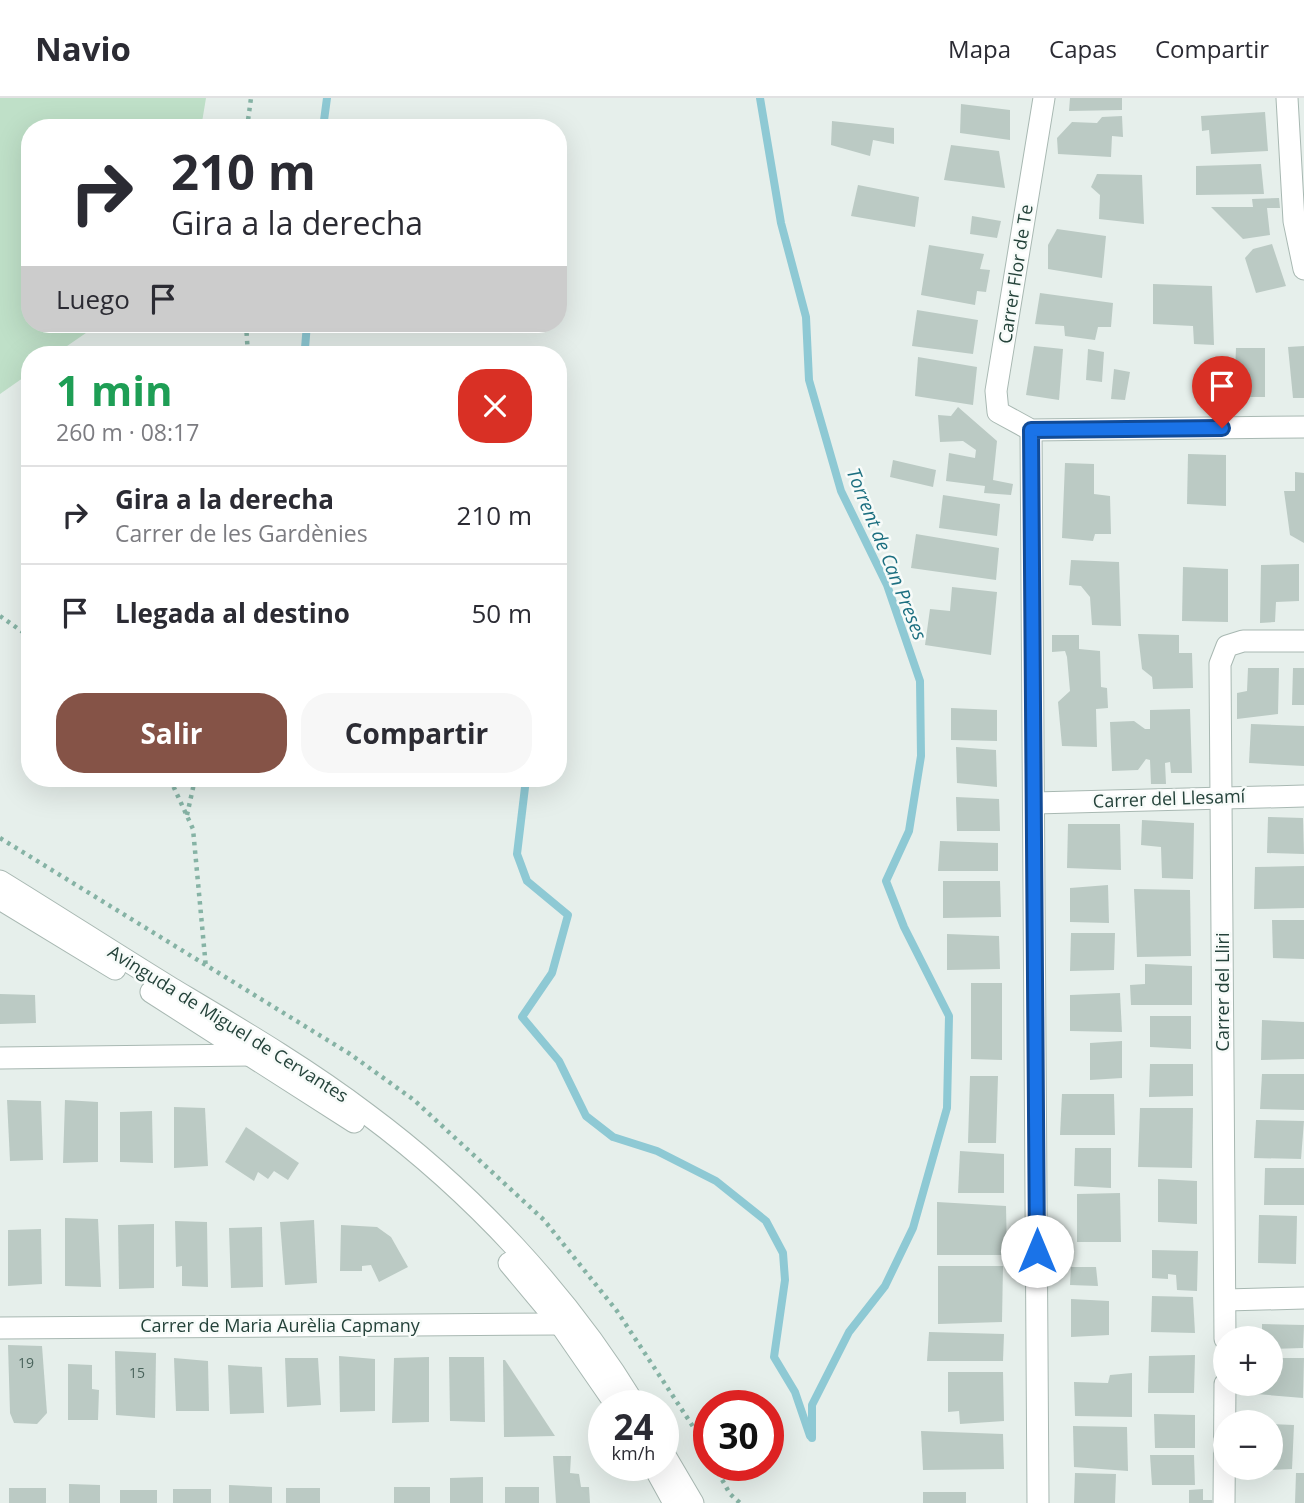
<!DOCTYPE html>
<html lang="es">
<meta charset="utf-8">
<style>
:root{--surface:#fff;--page:#f7f7f7;--text:#2b2b33;--muted:#7c7c81;--line:#e1e1e2;--accent:#855347}
body{margin:0;font-family:"Open Sans",sans-serif;background:var(--page);color:var(--text);height:100vh;display:flex;flex-direction:column;font-size:26px;white-space:nowrap}
*{box-sizing:border-box;margin:0}
p{font-size:23px;color:var(--muted)}
.icon{flex:none;width:38px;height:38px;fill:none;stroke:currentColor;stroke-width:2;stroke-linecap:round;stroke-linejoin:round}
.map{position:relative;flex:1;overflow:hidden}
.side{position:absolute;left:21px;top:248px;width:546px;height:441px;display:flex;flex-direction:column;background:var(--surface);border-radius:28px;box-shadow:0 7px 28px #0002}
.side>*{flex:none}
.top-card{position:absolute;left:21px;top:21px;width:546px;height:214px;border-radius:28px;box-shadow:0 7px 28px #0002;background:#fff;color:var(--text);overflow:hidden}
.tools{position:absolute;left:1213px;top:1228px;display:grid;gap:14px}
.tools a{display:grid;place-items:center;width:70px;height:70px;border-radius:50%;background:var(--surface);box-shadow:0 7px 28px #0002;font-size:35px}
.speed{position:absolute;left:588px;top:1292px;display:flex;gap:14px;font-size:35px;font-weight:700;text-align:center}
.speed>*{display:grid;place-content:center;width:91px;height:91px;border-radius:50%;background:var(--surface);box-shadow:0 7px 28px #0002;line-height:1}
.speed small{font-size:18px;font-weight:400}
.speed .limit{border:10px solid #d22;background:#fff;color:#111}
.pin{position:absolute;display:grid;place-items:center;width:60px;height:60px;color:#fff;margin:-72px -30px;border-radius:50% 50% 50% 0;rotate:-45deg;box-shadow:0 0 7px #0007}
.pin .icon{rotate:45deg}
.me{position:absolute;width:77px;margin:-38px;rotate:0deg;stroke-linejoin:round;filter:drop-shadow(0 0 5px #0008)}
.turn{display:flex;align-items:center;gap:24px;height:147px;padding:0 35px;font-size:32px}
.turn .icon{width:91px;height:91px;stroke-width:2.5}
.turn b{display:block;font-size:49px;line-height:60px}
.then{display:flex;align-items:center;height:66px;padding:0 35px;background:#0003;gap:14px;font-size:26px}
.round{display:grid;place-items:center;flex:none;width:74px;height:74px;border-radius:28px;background:var(--page)}
.summary{display:flex;align-items:center;justify-content:space-between;height:119px;padding:0 35px}
h1{font-size:42px;font-weight:700;line-height:52px;color:#1e9e55}
.cta{display:flex;gap:14px;margin-top:auto;padding:14px 35px}
.cta a{flex:1;height:80px;border-radius:28px;background:var(--accent);color:#fff;font-size:28px;font-weight:700;line-height:80px;text-align:center}
.cta a+a{background:var(--page);color:var(--text)}
ul{padding:0;list-style:none}
li{display:flex;align-items:center;gap:21px;height:98px;padding:0 35px;border-top:2px solid var(--line)}
li div{flex:1}
li b{display:block;font-size:26px}
li em{font-style:normal}
header{display:flex;align-items:center;gap:42px;box-sizing:border-box;height:98px;padding:0 35px;background:var(--surface);border-bottom:2px solid var(--line)}
header strong{font-size:33px}
nav{display:flex;gap:38px;margin-inline-start:auto;font-size:24px}
.map>svg:first-child{display:block}
.green{fill:#bfe0c8}
.lines{fill:none;stroke-linecap:round;stroke-linejoin:round}
.stream{stroke:#8ec9d4;stroke-width:8}
.building{fill:#bbcac4}
.street-casing{stroke:#a8b8b2;stroke-width:23}
.path{stroke:#86b3a5;stroke-width:4.5;stroke-dasharray:3.5 5;stroke-linecap:butt}
.street{stroke:#fff;stroke-width:21}
.route-casing{stroke:#114b97;stroke-width:18}
.route{stroke:#1a73e8;stroke-width:12}
.labels{text-anchor:middle;stroke-width:5;stroke-linejoin:round;paint-order:stroke}
.number-label{font-size:14px;fill:#4a645c}
.street-label{font-size:18px;fill:#24423a;stroke:#f7fbf9}
.water-label{font-size:19px;font-style:italic;fill:#1c6f80;stroke:#f7fbf9}
</style>
<header>
<strong>Navio</strong>
<nav><a>Mapa</a><a>Capas</a><a>Compartir</a></nav>
</header>
<div class="map">
<svg width="1304" height="1405" viewBox="0 0 1304 1405">
<rect width="100%" height="100%" fill="#e6efeb"/>
<!-- green -->
<polygon class="green" points="0,0 206,0 201,30 30,30 30,226 99,226 54,257 30,257 30,275 0,296"/>
<g class="lines">
<!-- stream -->
<g class="stream">
<polyline points="760,0 781,125 806,219 809,282 841,393 887,487 920,583 921,658 909,733 886,783 904,829 949,918 947,1010 913,1130 885,1188 849,1234 812,1307 812,1340"/>
<polyline points="323,30 327,0"/>
<polyline points="307,226 305,250 308,257"/>
<polyline points="526,681 517,756 527,783 568,817 552,875 522,919 559,963 586,1018 613,1039 657,1053 716,1083 766,1123 783,1155 785,1182 774,1259 795,1294 810,1338"/>
</g>
</g>
<!-- building -->
<g class="building">
<polygon points="1070,0 1122,0 1122,12 1069,13"/>
<polygon points="961,6 1010,12 1010,42 960,35"/>
<polygon points="1265,14 1268,53 1211,56 1209,32 1202,33 1201,18"/>
<polygon points="1122,18 1123,39 1112,38 1111,59 1058,56 1057,40 1072,24 1097,25 1102,19"/>
<polygon points="832,23 894,30 894,46 873,42 870,58 831,47"/>
<polygon points="951,47 999,53 1005,90 944,82"/>
<polygon points="1261,66 1264,96 1196,97 1196,68"/>
<polygon points="1097,76 1142,77 1144,126 1099,121 1100,97 1091,89"/>
<polygon points="858,87 919,99 915,129 851,118"/>
<polygon points="1279,100 1280,110 1267,110 1270,137 1243,141 1211,109 1253,109 1252,101"/>
<polygon points="972,118 1001,123 997,140 970,136"/>
<polygon points="1057,131 1106,138 1102,180 1048,171 1048,147"/>
<polygon points="1272,146 1286,188 1256,195 1245,160 1253,151"/>
<polygon points="929,147 984,156 980,171 990,172 986,194 977,193 975,207 921,197"/>
<polygon points="1153,186 1212,188 1214,247 1194,246 1193,228 1153,226"/>
<polygon points="1040,195 1113,205 1111,229 1098,229 1095,242 1065,238 1064,228 1035,226"/>
<polygon points="917,212 978,222 973,256 912,248"/>
<polygon points="1034,248 1063,251 1059,302 1026,297"/>
<polygon points="1304,248 1304,300 1293,300 1288,249"/>
<polygon points="1236,250 1265,250 1265,299 1234,299"/>
<polygon points="1088,251 1104,254 1102,284 1086,282"/>
<polygon points="918,259 977,269 973,307 915,298"/>
<polygon points="1114,271 1130,274 1125,302 1111,301"/>
<polygon points="958,309 997,343 993,382 1013,386 1011,397 984,395 985,388 946,383 949,355 975,360 976,352 963,343 940,344 938,317 951,318"/>
<polygon points="1188,356 1226,357 1226,408 1187,406"/>
<polygon points="893,362 936,372 933,389 890,379"/>
<polygon points="1065,365 1094,366 1094,396 1110,398 1111,436 1095,436 1093,443 1062,440"/>
<polygon points="1295,374 1304,375 1304,445 1290,437 1284,393 1295,393"/>
<polygon points="943,397 1000,406 997,438 939,430"/>
<polygon points="916,436 999,450 996,482 911,470"/>
<polygon points="1071,462 1119,464 1121,528 1092,527 1090,499 1081,488 1069,487"/>
<polygon points="1299,466 1299,503 1276,504 1275,524 1260,525 1261,467"/>
<polygon points="1183,469 1228,471 1228,524 1182,523"/>
<polygon points="952,489 997,494 991,557 925,547 930,511 950,513"/>
<polygon points="1138,536 1179,537 1179,555 1192,555 1193,590 1153,591 1152,579 1142,571"/>
<polygon points="1052,537 1079,537 1079,551 1100,553 1101,589 1107,590 1108,610 1096,611 1097,649 1062,648 1058,604 1070,593 1067,559 1065,553 1052,554"/>
<polygon points="1248,570 1279,570 1278,616 1237,621 1237,595 1247,593"/>
<polygon points="1293,570 1304,570 1304,607 1292,607"/>
<polygon points="951,610 997,612 997,643 951,642"/>
<polygon points="1190,611 1192,675 1171,675 1170,664 1165,665 1166,686 1151,686 1150,662 1146,661 1138,672 1112,673 1110,624 1134,623 1145,631 1150,631 1150,612"/>
<polygon points="1251,626 1304,628 1304,668 1249,665"/>
<polygon points="956,649 996,652 997,689 957,685"/>
<polygon points="956,699 999,701 1000,733 957,733"/>
<polygon points="1268,719 1303,720 1304,756 1267,755"/>
<polygon points="1142,722 1194,725 1193,781 1162,780 1161,749 1141,747"/>
<polygon points="1068,726 1120,726 1121,772 1067,770"/>
<polygon points="940,743 998,745 998,773 938,773"/>
<polygon points="1304,768 1304,810 1254,811 1255,769"/>
<polygon points="943,783 1000,783 1001,819 943,820"/>
<polygon points="1108,787 1109,825 1070,824 1070,790"/>
<polygon points="1134,791 1190,792 1191,858 1137,859"/>
<polygon points="1272,822 1304,822 1304,861 1273,860"/>
<polygon points="1071,835 1115,835 1114,872 1070,873"/>
<polygon points="947,836 999,838 1000,871 947,872"/>
<polygon points="1145,866 1192,868 1192,907 1131,907 1130,887 1145,886"/>
<polygon points="971,885 1002,885 1002,962 971,961"/>
<polygon points="1120,895 1122,934 1070,933 1070,897"/>
<polygon points="0,896 35,897 36,925 0,926"/>
<polygon points="1150,918 1191,918 1191,951 1150,949"/>
<polygon points="1262,922 1304,924 1304,961 1261,962"/>
<polygon points="1122,943 1122,980 1090,982 1090,945"/>
<polygon points="1150,966 1193,966 1193,998 1149,999"/>
<polygon points="1262,976 1304,976 1304,1012 1260,1011"/>
<polygon points="970,978 998,978 996,1045 968,1045"/>
<polygon points="1062,996 1114,996 1115,1037 1060,1037"/>
<polygon points="7,1002 41,1003 43,1062 10,1063"/>
<polygon points="65,1002 98,1004 98,1064 63,1065"/>
<polygon points="174,1009 205,1010 208,1068 174,1070"/>
<polygon points="1140,1010 1193,1010 1192,1070 1138,1069"/>
<polygon points="152,1013 153,1065 120,1064 120,1014"/>
<polygon points="1256,1022 1304,1023 1301,1061 1254,1060"/>
<polygon points="246,1029 299,1065 288,1082 274,1073 268,1081 258,1074 254,1083 225,1064"/>
<polygon points="1075,1050 1111,1050 1111,1090 1074,1088"/>
<polygon points="960,1053 1004,1056 1004,1095 958,1095"/>
<polygon points="1265,1070 1304,1070 1304,1107 1264,1107"/>
<polygon points="1158,1081 1197,1083 1197,1126 1158,1124"/>
<polygon points="1120,1095 1121,1144 1077,1144 1077,1096"/>
<polygon points="937,1104 1006,1108 1007,1157 937,1157"/>
<polygon points="1259,1117 1297,1118 1296,1166 1258,1165"/>
<polygon points="65,1120 98,1121 101,1189 65,1188"/>
<polygon points="314,1122 317,1185 285,1187 280,1124"/>
<polygon points="175,1123 207,1124 208,1189 182,1188 182,1168 176,1169"/>
<polygon points="154,1126 154,1190 119,1191 118,1127"/>
<polygon points="341,1127 377,1129 391,1139 408,1169 379,1184 371,1167 362,1168 362,1173 340,1173"/>
<polygon points="262,1129 263,1189 231,1190 229,1130"/>
<polygon points="41,1131 42,1186 8,1188 8,1132"/>
<polygon points="1152,1152 1198,1153 1197,1193 1177,1192 1176,1177 1168,1176 1168,1181 1152,1180"/>
<polygon points="938,1168 1003,1168 1002,1224 938,1226"/>
<polygon points="1071,1169 1096,1169 1098,1188 1070,1187"/>
<polygon points="1152,1198 1193,1199 1195,1235 1151,1234"/>
<polygon points="1071,1201 1109,1203 1109,1237 1071,1239"/>
<polygon points="1262,1226 1304,1227 1303,1250 1270,1251 1270,1241 1262,1241"/>
<polygon points="929,1234 1004,1236 1003,1263 927,1263"/>
<polygon points="8,1247 42,1248 47,1315 37,1326 14,1325 10,1315"/>
<polygon points="115,1253 156,1255 155,1320 116,1317"/>
<polygon points="1195,1257 1194,1295 1148,1295 1149,1258"/>
<polygon points="339,1258 375,1261 375,1313 340,1314"/>
<polygon points="429,1259 429,1324 392,1325 394,1260"/>
<polygon points="449,1259 484,1259 485,1324 450,1323"/>
<polygon points="174,1260 208,1263 209,1313 176,1313"/>
<polygon points="285,1260 318,1260 321,1307 287,1309"/>
<polygon points="1270,1260 1304,1260 1303,1300 1256,1296 1256,1286 1270,1286"/>
<polygon points="503,1262 505,1262 555,1338 504,1339"/>
<polygon points="68,1266 92,1267 92,1291 99,1292 98,1322 68,1322"/>
<polygon points="228,1267 262,1269 264,1315 230,1316"/>
<polygon points="948,1274 1003,1274 1004,1323 960,1326 959,1313 948,1314"/>
<polygon points="1132,1275 1132,1319 1075,1318 1074,1284 1108,1285 1110,1277"/>
<polygon points="1154,1316 1195,1317 1195,1350 1155,1350"/>
<polygon points="1270,1326 1294,1327 1292,1371 1270,1372"/>
<polygon points="1073,1328 1127,1329 1128,1373 1074,1369"/>
<polygon points="921,1333 1003,1336 1004,1371 923,1372"/>
<polygon points="1150,1357 1194,1357 1195,1387 1152,1387"/>
<polygon points="553,1358 571,1358 570,1375 579,1376 581,1389 589,1389 590,1405 556,1405"/>
<polygon points="1075,1375 1116,1376 1115,1405 1074,1405"/>
<polygon points="1296,1375 1304,1375 1304,1405 1295,1405"/>
<polygon points="483,1379 483,1405 450,1405 450,1380"/>
<polygon points="69,1386 100,1387 100,1405 69,1405"/>
<polygon points="229,1387 272,1389 272,1405 229,1405"/>
<rect x="394" y="1389" width="36" height="16"/>
<rect x="505" y="1389" width="34" height="16"/>
<rect x="9" y="1390" width="37" height="15"/>
<rect x="286" y="1390" width="34" height="15"/>
<rect x="173" y="1391" width="38" height="14"/>
<polygon points="1203,1391 1203,1402 1212,1402 1212,1405 1189,1405 1189,1392"/>
<rect x="120" y="1392" width="37" height="13"/>
<rect x="923" y="1394" width="43" height="11"/>
</g>
<g class="lines">
<!-- street casing -->
<g class="street-casing">
<g id="street">
<polyline points="1044,0 996,293 998,314 1031,332 1304,329"/>
<polyline points="1287,0 1294,123 1304,171"/>
<polyline points="1031,332 1038,1405"/>
<polyline points="1035,705 1304,698"/>
<path d="M0 783C57 818 114 855 171 890 238 930 305 969 367 1016 472 1094 567 1195 635 1307"/>
<polyline points="0,801 115,871"/>
<polyline points="151,894 354,1024"/>
<polyline points="0,960 251,957"/>
<polyline points="509,1165 560,1226 616,1307"/>
<polyline points="1226,1202 1304,1200"/>
<polyline points="0,1230 560,1226"/>
<polyline points="1225,1241 1220,566 1227,548 1243,543 1304,543"/>
<polyline points="663,1354 693,1405"/>
<polyline points="653,1367 674,1405"/>
<polyline points="1224,1405 1225,1286"/>
</g>
</g>
<!-- path -->
<g class="path">
<polyline points="247,30 251,0"/>
<polyline points="246,226 248,257"/>
<polyline points="0,518 30,539"/>
<polyline points="170,681 193,731 206,870"/>
<polyline points="187,717 195,681"/>
<polyline points="0,740 350,956 414,1002 544,1122 617,1213 692,1327 709,1357"/>
<polyline points="714,1367 730,1396 740,1405"/>
</g>
<!-- street -->
<use href="#street" class="street"/>
</g>
<g class="lines">
<!-- route casing -->
<g class="route-casing">
<polyline id="route" points="1037,1153 1031,332 1222,330"/>
</g>
<!-- route -->
<use href="#route" class="route"/>
</g>
<g class="labels">
<!-- number labels -->
<g class="number-label">
<text x="26" y="1270">19</text>
<text x="137" y="1280">15</text>
</g>
<!-- street labels -->
<g class="street-label">
<text transform="translate(1016 176) rotate(-81)" y="6">Carrer Flor de Te</text>
<text transform="translate(1169 701) rotate(-2)" y="6">Carrer del Llesamí</text>
<text transform="translate(1223 894) rotate(-90)" y="6">Carrer del Lliri</text>
<text transform="translate(228 926) rotate(32)" y="6">Avinguda de Miguel de Cervantes</text>
<text x="280" y="1234">Carrer de Maria Aurèlia Capmany</text>
</g>
<!-- water labels -->
<g class="water-label">
<text transform="translate(887 456) rotate(68)" y="7">Torrent de Can Preses</text>
</g>
</g>
</svg>
<div class="tools">
<a>+</a>
<a>−</a>
</div>
<div class="speed"><div>24<small>km/h</small></div><div class="limit">30</div></div>
<div class="pin" style="left:1222px;top:330px;background:#d93025"><svg class="icon" aria-label="arrive" viewBox="0 0 24 24"><path d="M6 21V4h12l-3 4 3 4H6"/></svg></div>
<svg class="me" style="left:1037px;top:1153px" viewBox="-20 -20 40 40"><circle r="19" fill="#fff"/><path d="M0-13L10 11 0 6-10 11z" fill="#1a73e8"/></svg>
<div class="top-card">
<div class="turn"><svg class="icon" aria-label="right" viewBox="0 0 24 24"><path d="M7 20v-9h11M14 6l5 5-5 5"/></svg><div><b>210 m</b>Gira a la derecha</div></div>
<div class="then">Luego<svg class="icon" aria-label="arrive" viewBox="0 0 24 24"><path d="M6 21V4h12l-3 4 3 4H6"/></svg></div>
</div>
<section class="side">
<div class="summary"><div><h1>1 min</h1><p>260 m · 08:17</p></div><a class="round" style="background:#d93025;color:#fff"><svg class="icon" aria-label="close" viewBox="0 0 24 24"><path d="M6 6l12 12M18 6L6 18"/></svg></a></div>
<ul>
<li><svg class="icon" aria-label="right" viewBox="0 0 24 24"><path d="M7 20v-9h11M14 6l5 5-5 5"/></svg><div><b>Gira a la derecha</b><p>Carrer de les Gardènies</p></div><em>210 m</em></li>
<li><svg class="icon" aria-label="arrive" viewBox="0 0 24 24"><path d="M6 21V4h12l-3 4 3 4H6"/></svg><div><b>Llegada al destino</b></div><em>50 m</em></li>
</ul>
<div class="cta"><a>Salir</a><a>Compartir</a></div>
</section>
</div>
